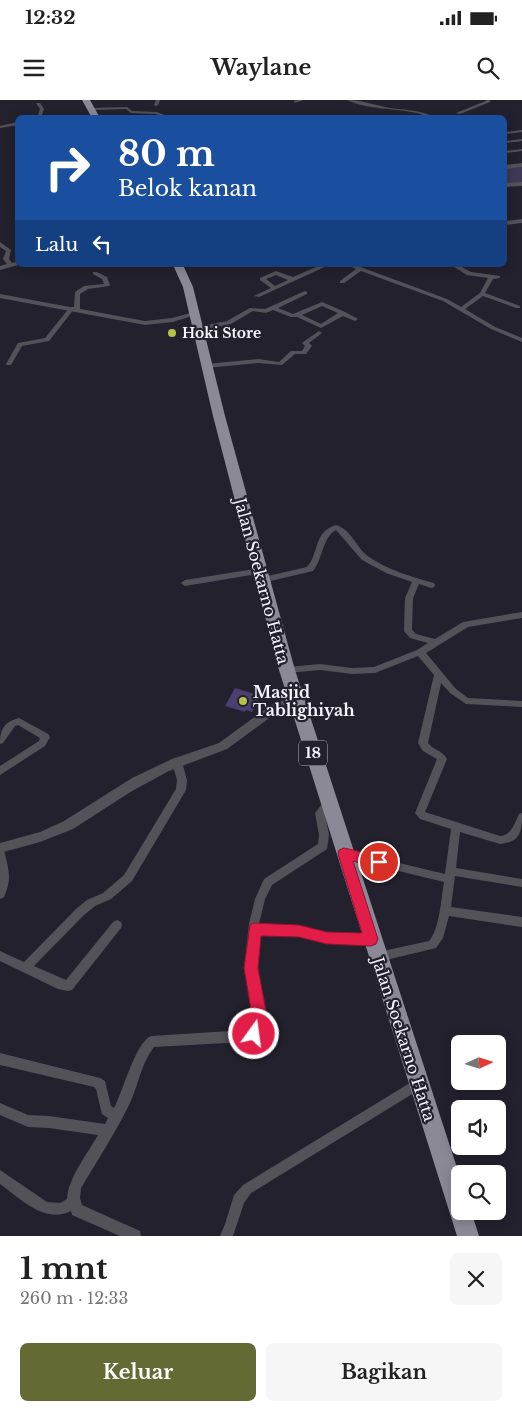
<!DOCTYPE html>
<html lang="id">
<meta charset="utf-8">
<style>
:root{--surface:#fff;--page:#f6f6f6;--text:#222;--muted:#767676;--accent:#656a34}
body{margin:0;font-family:"Libre Baskerville",serif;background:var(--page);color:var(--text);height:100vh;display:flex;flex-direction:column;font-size:19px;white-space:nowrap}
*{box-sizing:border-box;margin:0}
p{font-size:16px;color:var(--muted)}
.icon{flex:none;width:28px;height:28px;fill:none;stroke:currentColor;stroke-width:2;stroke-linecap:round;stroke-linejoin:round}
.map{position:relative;height:1136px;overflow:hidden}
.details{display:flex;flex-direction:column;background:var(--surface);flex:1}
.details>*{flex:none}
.top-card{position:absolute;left:15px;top:15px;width:492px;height:152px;border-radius:8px;box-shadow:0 2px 12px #0003;background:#1a4fa0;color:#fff;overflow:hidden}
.needle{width:32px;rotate:86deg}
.fabs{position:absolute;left:451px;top:935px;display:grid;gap:10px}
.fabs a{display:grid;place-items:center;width:55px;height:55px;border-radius:8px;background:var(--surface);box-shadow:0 2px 12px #0003;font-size:25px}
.pin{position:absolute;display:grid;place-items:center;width:42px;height:42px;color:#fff;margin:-21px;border:2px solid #fff;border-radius:50%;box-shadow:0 1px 5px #0007}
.me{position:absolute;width:55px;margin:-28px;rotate:14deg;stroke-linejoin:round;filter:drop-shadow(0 0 4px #0008)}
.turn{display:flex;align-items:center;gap:18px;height:105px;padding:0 20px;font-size:22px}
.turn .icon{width:65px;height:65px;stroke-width:2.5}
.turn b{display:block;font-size:35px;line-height:42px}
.then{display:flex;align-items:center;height:48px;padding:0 20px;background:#0003;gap:10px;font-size:19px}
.round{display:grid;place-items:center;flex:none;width:52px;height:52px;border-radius:8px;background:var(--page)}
.overview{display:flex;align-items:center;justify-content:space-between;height:85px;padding:0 20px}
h1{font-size:30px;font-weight:800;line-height:38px}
.button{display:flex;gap:10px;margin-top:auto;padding:10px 20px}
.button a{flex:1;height:58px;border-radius:8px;background:var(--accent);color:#fff;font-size:20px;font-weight:800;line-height:58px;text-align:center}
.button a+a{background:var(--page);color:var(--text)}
.status{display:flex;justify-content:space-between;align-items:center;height:35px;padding:0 25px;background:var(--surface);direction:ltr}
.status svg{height:14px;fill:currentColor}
header{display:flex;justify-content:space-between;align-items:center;height:65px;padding:0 20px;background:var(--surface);font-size:22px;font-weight:800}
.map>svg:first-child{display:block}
.green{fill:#3f3856}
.building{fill:#4b3e70}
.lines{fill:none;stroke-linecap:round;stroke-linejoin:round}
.minor{fill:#535258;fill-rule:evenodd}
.tertiary{fill:#535258;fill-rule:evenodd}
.trunk{fill:#8c8997;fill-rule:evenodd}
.route{fill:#e11d48;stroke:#92132f}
.poi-dot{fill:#b6c149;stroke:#24212e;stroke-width:2}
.labels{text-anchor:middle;stroke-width:4.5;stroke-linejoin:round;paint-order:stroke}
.far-poi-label{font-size:14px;font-weight:bold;fill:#f5f4fc;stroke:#24212e;text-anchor:start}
.shield{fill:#24212e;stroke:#b6b5be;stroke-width:1}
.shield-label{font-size:15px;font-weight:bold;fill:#f5f4fc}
.street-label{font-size:16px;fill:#f5f4fc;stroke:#24212e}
.poi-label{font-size:16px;font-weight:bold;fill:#f5f4fc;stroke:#24212e;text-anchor:start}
</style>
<div class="status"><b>12:32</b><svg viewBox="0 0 49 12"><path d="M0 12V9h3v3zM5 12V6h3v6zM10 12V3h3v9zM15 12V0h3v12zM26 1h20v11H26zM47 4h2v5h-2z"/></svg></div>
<header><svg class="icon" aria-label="menu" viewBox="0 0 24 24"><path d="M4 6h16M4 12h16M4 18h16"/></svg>Waylane<svg class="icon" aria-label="search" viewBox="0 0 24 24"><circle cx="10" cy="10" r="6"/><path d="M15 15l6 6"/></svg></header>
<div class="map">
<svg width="522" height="1136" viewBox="0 0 522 1136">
<rect width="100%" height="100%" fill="#24212e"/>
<!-- green -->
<polygon class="green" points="522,67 522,84 505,85 505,68"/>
<!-- building -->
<polygon class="building" points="235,588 261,596 252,612 246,610 245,612 225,606"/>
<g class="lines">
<!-- minor -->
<g class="minor">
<polygon points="156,0 160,0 158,5 156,6 154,5"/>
<polygon points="298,0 304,0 294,3 294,1"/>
<path d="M347 0C361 0 375 5 390 8 406 10 421 10 436 18 429 18 424 15 417 13 394 8 368 10 347 0Z"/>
<polygon points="486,0 490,0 490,2 460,14 456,13 486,1"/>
<polygon points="36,3 40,3 44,9 41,18 37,18 40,9"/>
<polygon points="127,7 132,11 157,12 172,18 164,18 156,14 131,13 126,9 92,10 90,9 92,8"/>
<polygon points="18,22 18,25 0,28 0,26"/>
<polygon points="522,30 522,32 505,34 505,32"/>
<polygon points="522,39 522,41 505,43 505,41"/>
<polygon points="522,49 522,51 505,53 505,51"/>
<polygon points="522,63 522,67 505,69 505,65"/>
<polygon points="522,82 522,86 505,87 505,83"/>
<polygon points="0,142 11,150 9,159 12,163 18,161 18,165 0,170 0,166 7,164 3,159 6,151 0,147"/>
<path d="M321 165H329L259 197 254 196 271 188 260 180V178L276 171 293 177ZM276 175 288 180 275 186 266 179Z"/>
<polygon points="347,165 355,165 447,199 461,207 480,193 488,178 467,175 451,165 458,165 471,172 500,176 500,178 493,179 485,193 520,206 520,208 516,208 483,196 465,209 495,227 522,238 522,242 491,229 443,201 361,171 344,183 340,183 340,181 356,169"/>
<polygon points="93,172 97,172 107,177 110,185 109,186 88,189 80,194 80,209 77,211 74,209 49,241 22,246 11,265 7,265 6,264 18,243 45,238 70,207 74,207 75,192 84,186 104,184 102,179 93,174"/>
<path d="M305 191 307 192V194L278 208 293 214 322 202 345 212 358 219 355 221 343 216 321 228 297 217H291L273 210 266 213 253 211 231 224 197 231 194 229 197 227 227 221 250 208 265 209ZM322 206 338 213 321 224 302 215Z"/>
<polygon points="319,231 322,233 309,243 312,246 306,254 295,254 282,265 258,263 206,268 203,266 206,264 258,259 279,262 291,251 302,251 305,246 302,243 303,242"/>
<path d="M336 425C352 430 356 448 369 457 388 470 412 477 434 483L435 485 434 487 431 488 419 484 413 498 412 530 416 534 435 539 463 522 522 512V518L468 527 426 553 456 589 468 598 522 601V607L466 604 450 593 441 583 428 643C433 650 442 650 447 659L425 712 500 736C512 735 514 724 519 714L522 713C522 731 521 742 500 744L460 732 456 768 522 779V787L455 776 451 807 522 817V827L449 816 443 838 436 848 378 862 374 861 373 857 374 853 378 852 429 841C440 828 441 799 444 782L345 758 341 757 340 754 341 751 345 750 445 774 451 729 420 719 415 713 437 659 423 651 418 643 434 575 418 556 375 573 352 574 320 570 287 573 283 570 287 567 320 564 352 568 374 567 417 550 428 543 410 538 404 531 405 498 412 482 386 473 362 460 336 430C322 438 323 459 313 471L262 483 259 482 258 480 259 478 307 467C320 452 313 432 336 425Z"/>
<polygon points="260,468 263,469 264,471 263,473 185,486 181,483 185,480"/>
<path d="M19 618 48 634 50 637 45 646 0 675V666L39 641 40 638 18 625 15 626 3 643 0 644C0 629 4 622 19 618Z"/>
<polygon points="177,658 180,659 182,662 187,680 186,690 132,781 111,799 95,806 84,815 34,866 66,880 113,822 117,820 121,822 122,825 121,828 72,890 68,891 58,889 0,861 0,851 24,862 76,809 87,800 103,793 124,775 176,689 177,680 172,662 174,659"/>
<path d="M328 699 331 700 333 703 325 714 329 735 327 749 272 785 265 799 259 824 299 826 327 833 371 834 375 836 376 839 375 842 371 844 327 843 299 836 258 834C256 845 255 857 257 869 260 896 283 930 245 942L154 947C140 965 138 988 128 1007 114 1035 97 1061 81 1088L80 1098 82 1105 140 1131 141 1136H120L72 1115 71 1111C44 1124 21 1099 0 1084V1070L47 1102 60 1103 67 1099C68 1078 88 1053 98 1035L49 1028 28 1027 0 1015V1003L28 1015 49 1016 105 1024 108 1018 102 1014 96 989 94 987 0 965V953L100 978 105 981 111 1006 114 1008C123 992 135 943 151 936L245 930 251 928 255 922V909L247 875 245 860 249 824 255 799 264 779 318 744 319 735 315 713 325 700Z"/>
<path d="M0 750 4 751 5 754C9 772 12 779 4 797L0 799Z"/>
<polygon points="418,978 422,980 424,984 422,988 251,1093 244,1103 233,1136 220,1136 225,1124 234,1095 243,1085"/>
</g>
<!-- tertiary -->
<g class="tertiary">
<polygon points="522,119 522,123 505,125 505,121"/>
<polygon points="0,194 145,221 172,218 194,212 198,214 173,222 145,225 0,198"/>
<polygon points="296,595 300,596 302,599 300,602 279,611 227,649 169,671 132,691 73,729 40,742 0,753 0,743 40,732 64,721 132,678 172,659 219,643 271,605"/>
</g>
<!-- trunk -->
<g class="trunk">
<polygon points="82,0 90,0 100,18 92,18"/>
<polygon points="173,165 183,165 193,187 225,316 295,570 460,1077 460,1111 471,1111 479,1136 457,1136 279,570 213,316 183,187"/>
</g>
</g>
<!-- route -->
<polygon class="route" points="344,748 379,756 384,758 386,762 384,766 379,768 353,761 378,839 376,844 371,846 327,844 299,837 261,836 258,868 268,922 259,939 254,941 249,939 247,934 253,921 244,868 250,825 254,823 299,825 327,832 362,833 338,754 339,750"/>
<!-- markers -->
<g class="poi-dot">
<circle cx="172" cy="233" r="5"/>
<circle cx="243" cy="601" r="5"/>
</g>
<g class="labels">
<!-- far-poi labels -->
<g class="far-poi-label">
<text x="182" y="238">Hoki Store</text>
</g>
<!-- shield labels -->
<rect class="shield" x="299" y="640.5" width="28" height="25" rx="4"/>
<g class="shield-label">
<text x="313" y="658">18</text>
</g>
<!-- street labels -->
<g class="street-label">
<text transform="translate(262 481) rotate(75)" y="6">Jalan Soekarno Hatta</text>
<text transform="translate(404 939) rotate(72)" y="6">Jalan Soekarno Hatta</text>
</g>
<!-- poi labels -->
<g class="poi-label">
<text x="253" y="598">Masjid<tspan x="253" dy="18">Tablighiyah</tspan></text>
</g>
</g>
</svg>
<div class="fabs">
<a><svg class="needle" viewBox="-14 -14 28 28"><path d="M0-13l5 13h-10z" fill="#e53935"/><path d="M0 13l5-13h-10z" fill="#767676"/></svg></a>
<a><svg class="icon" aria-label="sound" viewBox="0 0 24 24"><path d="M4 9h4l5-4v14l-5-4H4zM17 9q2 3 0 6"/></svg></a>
<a><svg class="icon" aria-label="search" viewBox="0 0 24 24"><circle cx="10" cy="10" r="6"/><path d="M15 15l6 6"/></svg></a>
</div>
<div class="pin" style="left:379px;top:762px;background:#d93025"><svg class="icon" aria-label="arrive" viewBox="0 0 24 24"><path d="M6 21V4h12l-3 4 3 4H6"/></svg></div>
<svg class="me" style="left:254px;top:934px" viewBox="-20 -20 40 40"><circle r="17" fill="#e11d48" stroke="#fff" stroke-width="3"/><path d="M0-11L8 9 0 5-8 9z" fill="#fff"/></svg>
<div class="top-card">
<div class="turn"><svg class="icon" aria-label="right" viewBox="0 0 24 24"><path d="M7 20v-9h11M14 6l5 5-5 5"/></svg><div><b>80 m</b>Belok kanan</div></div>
<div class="then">Lalu<svg class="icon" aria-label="left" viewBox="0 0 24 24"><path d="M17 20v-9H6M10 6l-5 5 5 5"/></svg></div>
</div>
</div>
<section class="details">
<div class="overview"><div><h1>1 mnt</h1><p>260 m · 12:33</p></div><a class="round"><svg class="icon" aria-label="close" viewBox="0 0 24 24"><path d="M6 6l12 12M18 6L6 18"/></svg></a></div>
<div class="button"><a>Keluar</a><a>Bagikan</a></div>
</section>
